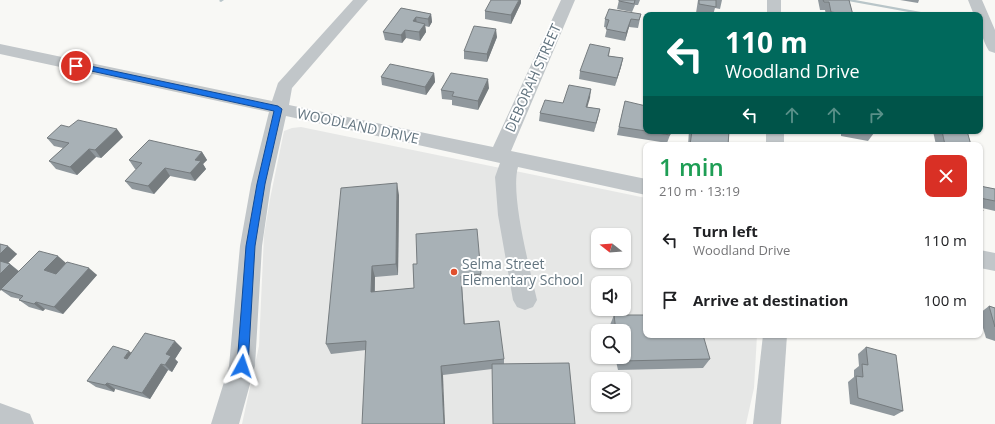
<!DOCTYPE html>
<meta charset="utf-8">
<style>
:root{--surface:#fff;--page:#f2f2f2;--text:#202124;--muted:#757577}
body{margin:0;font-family:"Open Sans",sans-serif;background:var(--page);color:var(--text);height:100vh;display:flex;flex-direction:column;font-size:15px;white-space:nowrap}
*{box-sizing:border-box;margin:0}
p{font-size:13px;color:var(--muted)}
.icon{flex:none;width:22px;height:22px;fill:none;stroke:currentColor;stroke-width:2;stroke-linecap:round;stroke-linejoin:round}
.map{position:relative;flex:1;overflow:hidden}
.side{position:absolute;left:643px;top:142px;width:340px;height:196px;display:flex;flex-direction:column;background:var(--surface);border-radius:8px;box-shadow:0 1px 3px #0004}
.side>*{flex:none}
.hud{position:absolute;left:643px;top:12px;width:340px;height:122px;border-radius:8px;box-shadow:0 1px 3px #0004;background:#00695c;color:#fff;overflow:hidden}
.needle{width:26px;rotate:287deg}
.tools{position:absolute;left:591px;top:228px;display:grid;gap:8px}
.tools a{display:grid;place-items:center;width:40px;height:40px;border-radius:8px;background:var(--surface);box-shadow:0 1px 3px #0004;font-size:20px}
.pin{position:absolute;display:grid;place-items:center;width:34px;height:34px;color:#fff;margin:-17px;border:2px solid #fff;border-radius:50%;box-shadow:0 1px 4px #0007}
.me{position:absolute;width:44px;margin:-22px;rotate:5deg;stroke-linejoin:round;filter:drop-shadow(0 0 3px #0008)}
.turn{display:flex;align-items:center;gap:14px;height:84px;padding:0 16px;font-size:18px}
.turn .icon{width:52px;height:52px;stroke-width:2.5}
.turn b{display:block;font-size:28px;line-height:34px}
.lanes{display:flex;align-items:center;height:38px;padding:0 16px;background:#0003;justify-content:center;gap:20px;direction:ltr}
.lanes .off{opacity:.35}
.round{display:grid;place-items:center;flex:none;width:42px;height:42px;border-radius:8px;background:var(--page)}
.head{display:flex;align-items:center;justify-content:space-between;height:68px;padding:0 16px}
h1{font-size:24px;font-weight:600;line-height:30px;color:#1e9e55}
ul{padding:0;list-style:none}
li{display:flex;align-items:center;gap:12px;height:60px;padding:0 16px}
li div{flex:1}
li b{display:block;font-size:15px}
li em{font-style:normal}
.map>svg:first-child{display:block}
.built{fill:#e6e7e6;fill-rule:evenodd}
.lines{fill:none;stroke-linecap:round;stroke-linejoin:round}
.stream{fill:#b8c5c9;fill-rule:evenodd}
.minor{fill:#c1c6c9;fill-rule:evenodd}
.wall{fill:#90989d}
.shaded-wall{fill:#767c7f}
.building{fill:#a8b1b6;stroke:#767c7f}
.route{fill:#1a73e8;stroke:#114b97}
.poi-dot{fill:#e04f2d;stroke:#fff;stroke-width:1.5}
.labels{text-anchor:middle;stroke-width:4;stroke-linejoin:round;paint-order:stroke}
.street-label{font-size:14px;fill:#637580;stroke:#fff}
.poi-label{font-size:14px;fill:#637580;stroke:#fff;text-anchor:start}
</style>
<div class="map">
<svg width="995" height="424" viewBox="0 0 995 424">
<rect width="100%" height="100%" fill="#f8f8f5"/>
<!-- built -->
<path class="built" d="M301 127 646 198V335H757L754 388 746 424H242L259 346 264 235 270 199 284 131 292 128ZM598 235H624V261H598ZM598 283H624V309H598ZM598 331H624V357H598ZM598 379H624V405H598Z"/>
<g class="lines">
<!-- stream -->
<g class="stream">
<polygon points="220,0 224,0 221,2 219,1"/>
<polygon points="846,0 855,0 932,14 934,15 925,15 848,1"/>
</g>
<!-- minor -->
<g class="minor">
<path d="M353 0H368L292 88 289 105 493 147 561 0H575L511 151 646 179V195L518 167C510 195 530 269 537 300L533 307 525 310 517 307 513 300 498 215 495 177 500 163 286 116 271 184 262 246 255 366 239 424H211L229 366 240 246 251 184 269 112 0 54V44L272 101 278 83Z"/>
<rect x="767" y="0" width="14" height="15"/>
<path d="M968 0H982L995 30V53L989 51C982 40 980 28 980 15H974Z"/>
<rect x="766" y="131" width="18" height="14"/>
<polygon points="980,250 995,253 995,271 980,268"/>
<polygon points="763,335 787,335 781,424 753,424"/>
<polygon points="0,403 30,414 34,424 0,424"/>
</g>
</g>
<!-- wall -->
<g class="wall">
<polygon points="619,0 640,0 638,5 635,5 632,12 617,9"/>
<polygon points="698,0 722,0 720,9 715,8 713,15 696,13"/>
<polygon points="818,0 849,0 853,15 826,15 825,10 820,10"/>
<polygon points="900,0 919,0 918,3"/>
<polygon points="521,3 511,24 485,19 485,11"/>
<polygon points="401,8 431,14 432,22 429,27 425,26 426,32 420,41 406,38 402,43 385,40 383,32"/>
<polygon points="641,14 638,28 629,27 625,41 605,37 607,28 604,27 605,19"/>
<polygon points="497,37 487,62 464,59 464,51"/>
<polygon points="610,48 609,56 623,58 621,67 615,86 579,79 580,71"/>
<polygon points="434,73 435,82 426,95 382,85 381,77"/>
<polygon points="489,88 478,110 452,105 452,100 442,99 441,90"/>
<polygon points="591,89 587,107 600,109 594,132 539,121 540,113 563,103"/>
<polygon points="625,101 646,131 670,135 667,143 617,135"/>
<polygon points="69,127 123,137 101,158 96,157 77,175 56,169 49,161 63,148 54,146 47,138"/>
<polygon points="689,131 729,131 728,145 688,145"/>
<polygon points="841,131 874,131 874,133 868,141 841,136"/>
<polygon points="933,131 967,131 971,145 936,145"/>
<polygon points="202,152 207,160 203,164 206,169 195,181 170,176 154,194 132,189 125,181 137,169 135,169 129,160"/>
<polygon points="980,186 995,189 995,211 982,208 983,211 980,214"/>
<polygon points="399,195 398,275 375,277 375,292 414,288 413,264 481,274 482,284 462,286 465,324 504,359 504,364 492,369 443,375 366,350 331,354 326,344"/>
<polygon points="0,244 17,254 8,263 10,264 19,271 66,263 97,275 63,314 45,309 43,311 29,307 19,300 20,299 11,297 1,290"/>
<polygon points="989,306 995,308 995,341 986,338 980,318 980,313"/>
<polygon points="614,315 710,359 703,368 618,370 615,357 624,357 624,331 611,331 610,325"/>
<polygon points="866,347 903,411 894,416 850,404 848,382 854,377 854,370 859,366 858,354"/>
<polygon points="182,348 175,359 178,362 172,372 168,370 150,399 115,389 114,392 96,387 87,381 131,353"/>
</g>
<!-- shaded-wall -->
<g class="shaded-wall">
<polygon points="519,0 521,0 521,3 511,24 511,15"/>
<polygon points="431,14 432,22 429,27 428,19"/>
<polygon points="416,17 417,25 413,21"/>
<polygon points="631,19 629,27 625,41 626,33"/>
<polygon points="425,24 426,32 420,41 419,32"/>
<polygon points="496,29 497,37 487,62 487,54"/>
<polygon points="405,30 406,38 402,43 401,35"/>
<polygon points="623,58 621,67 615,86 617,78"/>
<polygon points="434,73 435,82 426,95 425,87"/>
<polygon points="488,79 489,88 478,110 478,101"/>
<polygon points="591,89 590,98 585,115 586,107"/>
<polygon points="600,109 598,118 594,132 596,123"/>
<polygon points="117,129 123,137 101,158 95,150"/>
<polygon points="89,149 96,157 77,175 70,167"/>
<polygon points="202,152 207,160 203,164 206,169 195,181 190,173 195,160"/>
<polygon points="165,168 170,176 154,194 148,186"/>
<polygon points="397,183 399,195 398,275 396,264"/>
<polygon points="8,246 17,254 4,267 0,264 0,254"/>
<polygon points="58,256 66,263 53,278 44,270"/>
<polygon points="10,264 19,272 0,291 0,274"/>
<polygon points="372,266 375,277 374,302 371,292"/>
<polygon points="89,268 97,275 63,314 54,307"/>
<polygon points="36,302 45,309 43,311 34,304"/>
<polygon points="175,341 182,348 175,359 178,362 172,372 165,365 166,354"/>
<polygon points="129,351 137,357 132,364 124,358"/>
<polygon points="161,364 168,370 150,399 142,393"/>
<polygon points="441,366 443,375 445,424 444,424"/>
<polygon points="107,383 115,389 114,392 105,385"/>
</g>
<!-- building -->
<g class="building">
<polygon points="491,0 519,0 511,15 485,11"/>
<polygon points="619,0 635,0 634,4 619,1"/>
<polygon points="699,0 716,0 716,7 699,4"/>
<polygon points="823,0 849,0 853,15 831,12 829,2 824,2"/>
<polygon points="401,8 431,14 428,19 416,17 413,21 425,24 419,32 405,30 401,35 383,32"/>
<polygon points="609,9 641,14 639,20 631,19 626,33 606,29 609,20 605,19"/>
<polygon points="474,26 496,29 487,54 464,51"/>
<polygon points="590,44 610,48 608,56 623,58 617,78 580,71"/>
<polygon points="390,64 434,73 425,87 381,77"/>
<polygon points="451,73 488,79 478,101 452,96 454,92 441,90"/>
<polygon points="569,85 591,89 586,107 600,109 596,123 540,113 545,100 563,103"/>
<polygon points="625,101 646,106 646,131 619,127"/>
<polygon points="78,120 117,129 95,150 89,149 70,167 49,161 69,143 47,138 61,125 69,127"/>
<polygon points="646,131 670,131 670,135"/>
<polygon points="692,131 729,131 728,145 690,145"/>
<polygon points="863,131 874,131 874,133"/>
<polygon points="942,131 967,131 971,145 945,145"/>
<polygon points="149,140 202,152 195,160 201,161 190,173 165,168 148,186 125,181 142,163 129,160"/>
<polygon points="397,183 396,264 372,266 371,292 414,288 413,264 417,264 416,234 477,229 481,274 461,276 464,324 499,321 504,359 441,366 444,424 362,424 366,341 326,344 341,188"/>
<polygon points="980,186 995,189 995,201 980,198"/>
<polygon points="980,201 983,211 980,210"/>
<polygon points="0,244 8,246 0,254"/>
<polygon points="39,251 58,256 44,270 56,274 67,262 89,268 54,307 36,302 34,304 19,300 23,296 1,289"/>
<polygon points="0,261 10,264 0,274"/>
<polygon points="989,306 995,308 995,327"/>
<polygon points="614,315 646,315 646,335 703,335 710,359 621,361 621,357 624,357 624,331 616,331"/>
<polygon points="145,333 175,341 166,354 171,356 165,365 161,364 142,393 107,383 105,385 87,381 113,346 129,351 124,358 127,359"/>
<polygon points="866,347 896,355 903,411 858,398 856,376 863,377 862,364 868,365"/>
<polygon points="569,363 575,424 493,424 492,364"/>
</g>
<!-- route -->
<polygon class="route" points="76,63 278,106 282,109 265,184 255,246 248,366 246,370 242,372 238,370 237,366 246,246 257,184 274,111 73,67 73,64"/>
<!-- markers -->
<circle class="poi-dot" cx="454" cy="272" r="4"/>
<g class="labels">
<!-- street labels -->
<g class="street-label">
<text transform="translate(533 78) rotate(-66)" y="5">DEBORAH STREET</text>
<text transform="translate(358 126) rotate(12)" y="5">WOODLAND DRIVE</text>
</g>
<!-- poi labels -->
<g class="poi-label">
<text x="462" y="269">Selma Street<tspan x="462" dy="16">Elementary School</tspan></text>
</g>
</g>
</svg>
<div class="tools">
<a><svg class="needle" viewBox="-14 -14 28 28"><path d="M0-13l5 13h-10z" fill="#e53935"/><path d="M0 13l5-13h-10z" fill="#757577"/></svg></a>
<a><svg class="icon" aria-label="sound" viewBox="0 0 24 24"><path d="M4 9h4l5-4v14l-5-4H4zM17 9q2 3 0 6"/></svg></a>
<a><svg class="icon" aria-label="search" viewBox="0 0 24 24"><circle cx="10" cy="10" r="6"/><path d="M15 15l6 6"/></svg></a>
<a><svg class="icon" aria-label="layers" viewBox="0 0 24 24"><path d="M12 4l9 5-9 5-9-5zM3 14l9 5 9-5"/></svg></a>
</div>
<div class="pin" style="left:76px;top:66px;background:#d93025"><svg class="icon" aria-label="arrive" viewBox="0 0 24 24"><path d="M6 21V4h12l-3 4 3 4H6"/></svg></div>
<svg class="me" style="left:242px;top:366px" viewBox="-20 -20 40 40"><path d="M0-17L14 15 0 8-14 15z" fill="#1a73e8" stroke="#fff" stroke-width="4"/></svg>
<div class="hud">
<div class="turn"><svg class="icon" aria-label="left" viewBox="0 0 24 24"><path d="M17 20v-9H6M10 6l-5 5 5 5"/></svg><div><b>110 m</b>Woodland Drive</div></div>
<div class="lanes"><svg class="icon" aria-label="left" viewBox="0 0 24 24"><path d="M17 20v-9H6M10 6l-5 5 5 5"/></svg><svg class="icon off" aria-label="ahead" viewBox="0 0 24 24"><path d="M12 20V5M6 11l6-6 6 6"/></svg><svg class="icon off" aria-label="ahead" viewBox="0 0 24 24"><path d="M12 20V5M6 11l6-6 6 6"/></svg><svg class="icon off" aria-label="right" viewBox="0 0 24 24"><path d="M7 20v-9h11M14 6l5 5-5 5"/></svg></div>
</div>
<section class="side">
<div class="head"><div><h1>1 min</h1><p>210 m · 13:19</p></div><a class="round" style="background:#d93025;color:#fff"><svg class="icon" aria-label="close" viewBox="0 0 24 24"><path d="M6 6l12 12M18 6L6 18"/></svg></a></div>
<ul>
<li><svg class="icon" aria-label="left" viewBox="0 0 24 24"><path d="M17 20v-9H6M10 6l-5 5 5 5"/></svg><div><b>Turn left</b><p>Woodland Drive</p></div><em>110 m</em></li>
<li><svg class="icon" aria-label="arrive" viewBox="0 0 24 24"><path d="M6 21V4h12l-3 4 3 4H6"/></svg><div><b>Arrive at destination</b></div><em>100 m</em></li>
</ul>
</section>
</div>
